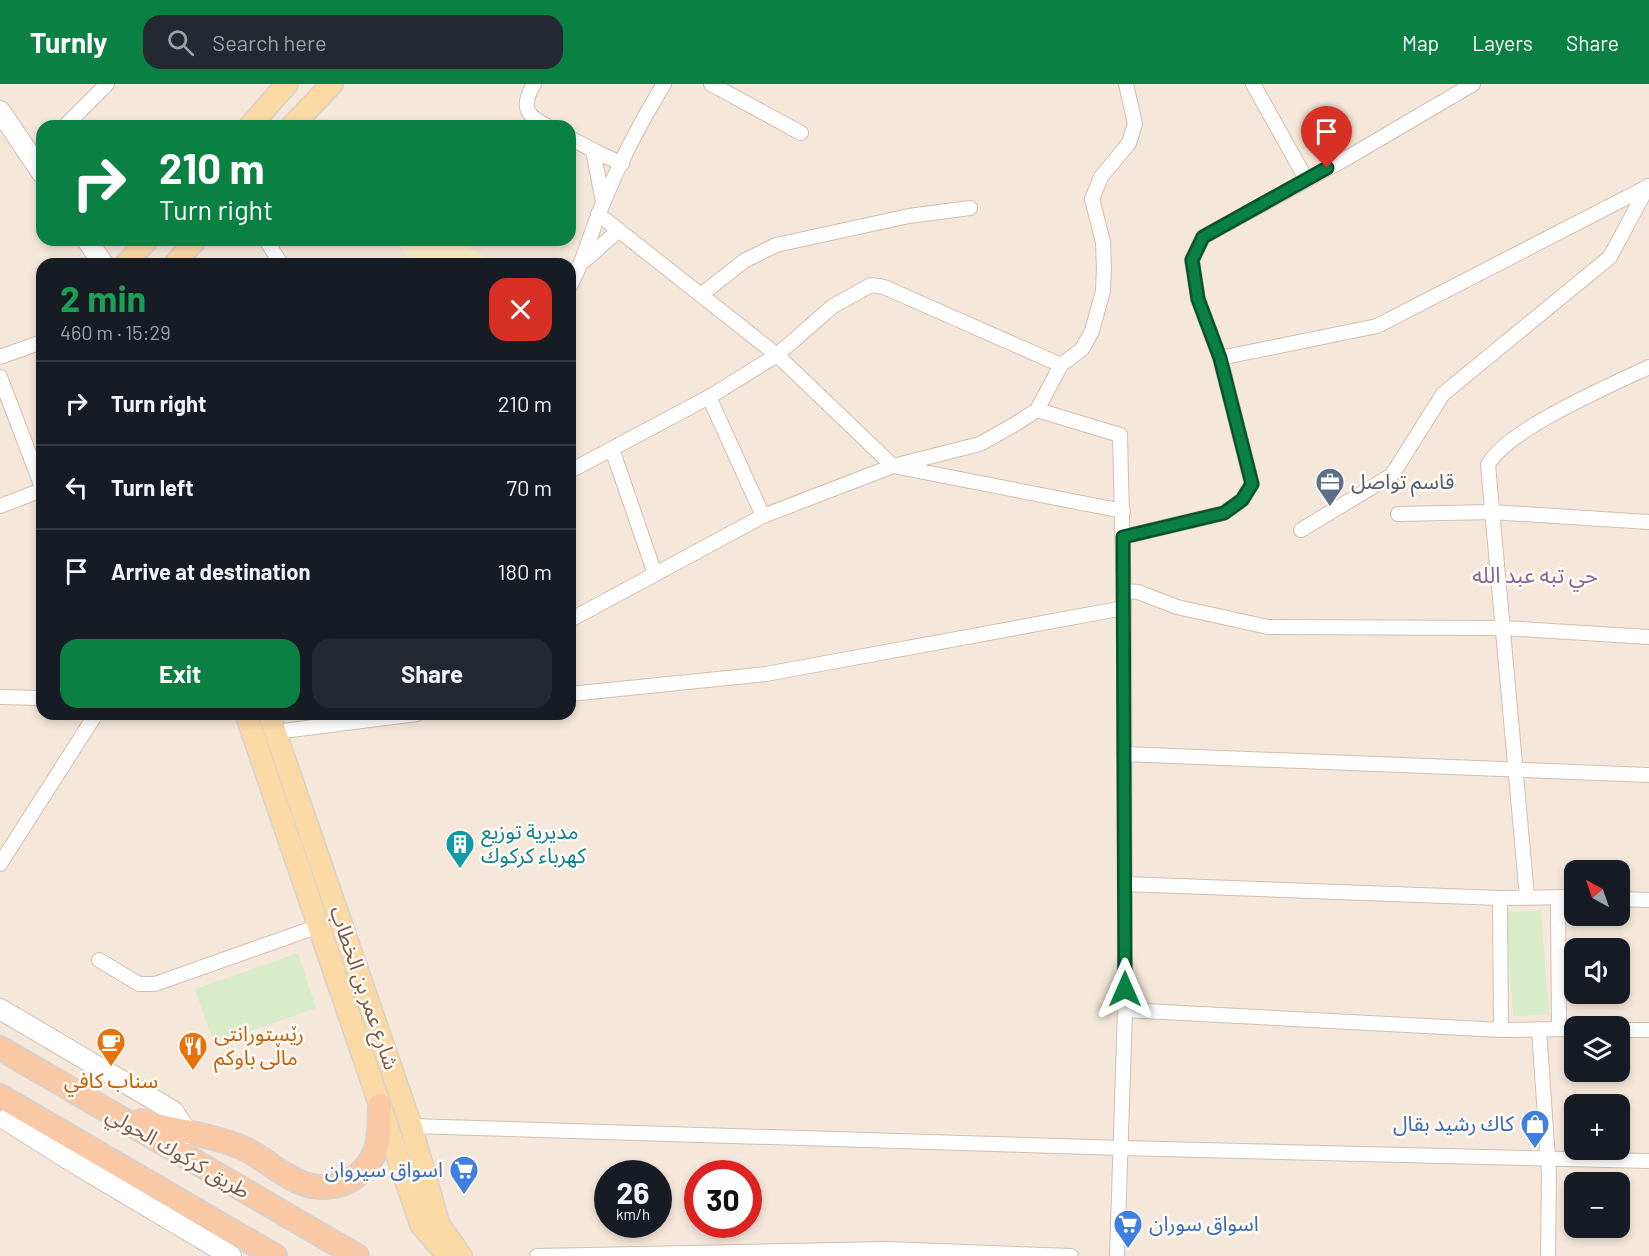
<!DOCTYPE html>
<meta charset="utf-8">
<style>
:root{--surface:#171b24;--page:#242831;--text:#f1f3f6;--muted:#9ea1a6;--line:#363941;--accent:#0b8043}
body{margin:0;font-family:Barlow,"Noto Sans Arabic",sans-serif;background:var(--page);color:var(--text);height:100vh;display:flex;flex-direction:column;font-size:22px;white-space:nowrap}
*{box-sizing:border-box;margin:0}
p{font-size:20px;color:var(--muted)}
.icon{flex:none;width:33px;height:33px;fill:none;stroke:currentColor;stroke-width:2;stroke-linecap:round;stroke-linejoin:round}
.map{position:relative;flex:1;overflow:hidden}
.sheet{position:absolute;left:36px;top:174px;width:540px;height:462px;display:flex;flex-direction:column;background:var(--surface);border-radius:18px;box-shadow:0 3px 9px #0003}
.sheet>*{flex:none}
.guide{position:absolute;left:36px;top:36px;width:540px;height:126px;border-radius:18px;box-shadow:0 3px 9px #0003;background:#0b8043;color:#fff;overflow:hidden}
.needle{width:39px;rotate:320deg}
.fabs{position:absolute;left:1564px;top:776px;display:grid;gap:12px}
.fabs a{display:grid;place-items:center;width:66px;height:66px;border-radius:12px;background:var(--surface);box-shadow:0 3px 9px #0003;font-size:30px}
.speed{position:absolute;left:594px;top:1076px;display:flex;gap:12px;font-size:30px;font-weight:700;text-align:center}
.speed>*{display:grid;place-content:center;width:78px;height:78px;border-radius:50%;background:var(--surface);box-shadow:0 3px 9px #0003;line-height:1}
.speed small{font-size:15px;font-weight:400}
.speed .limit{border:9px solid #d22;background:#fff;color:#111}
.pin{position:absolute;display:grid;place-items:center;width:51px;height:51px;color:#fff;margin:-62px -26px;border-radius:50% 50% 50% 0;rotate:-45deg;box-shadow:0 0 6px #0007}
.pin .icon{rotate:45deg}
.me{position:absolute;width:66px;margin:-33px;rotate:0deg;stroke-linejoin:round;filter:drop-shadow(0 0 4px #0008)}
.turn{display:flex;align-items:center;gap:21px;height:126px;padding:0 24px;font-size:27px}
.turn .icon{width:78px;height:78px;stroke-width:2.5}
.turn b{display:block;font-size:42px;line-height:51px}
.round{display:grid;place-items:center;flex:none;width:63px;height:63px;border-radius:18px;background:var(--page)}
.head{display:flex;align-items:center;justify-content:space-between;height:102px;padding:0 24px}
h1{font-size:36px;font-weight:700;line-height:45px;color:#1e9e55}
.action{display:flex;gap:12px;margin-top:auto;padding:12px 24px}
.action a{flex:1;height:69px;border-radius:18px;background:var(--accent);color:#fff;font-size:24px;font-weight:700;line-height:69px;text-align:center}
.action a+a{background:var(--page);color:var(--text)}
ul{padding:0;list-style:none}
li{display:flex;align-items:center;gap:18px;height:84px;padding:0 24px;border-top:2px solid var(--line)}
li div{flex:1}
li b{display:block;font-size:22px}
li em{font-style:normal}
header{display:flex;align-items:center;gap:36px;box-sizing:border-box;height:84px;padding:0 30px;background:var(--accent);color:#fff}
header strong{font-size:28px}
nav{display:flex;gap:33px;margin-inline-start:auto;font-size:21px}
.search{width:420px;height:54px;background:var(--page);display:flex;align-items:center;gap:15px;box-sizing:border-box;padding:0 21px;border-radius:18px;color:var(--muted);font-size:22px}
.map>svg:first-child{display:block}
.residential{fill:#f5e8da;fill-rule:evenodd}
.green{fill:#d8ecc9}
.sand{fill:#fcefc7}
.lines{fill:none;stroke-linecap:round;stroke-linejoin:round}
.minor-casing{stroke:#d1beb0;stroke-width:16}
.secondary-casing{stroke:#d6c0b0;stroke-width:22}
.primary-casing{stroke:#dad1cd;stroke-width:24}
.trunk-casing{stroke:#dad1cd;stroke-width:26}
.minor{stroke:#fff;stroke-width:14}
.secondary{stroke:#fff;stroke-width:20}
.primary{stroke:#fbd9a5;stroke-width:21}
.trunk{stroke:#f9c8a4;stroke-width:22}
.route-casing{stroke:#07532c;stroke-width:15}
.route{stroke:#0b8043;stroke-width:10}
.labels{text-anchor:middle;stroke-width:5;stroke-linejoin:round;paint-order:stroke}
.service-label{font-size:21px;fill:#4e5e75;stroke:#fffaf3;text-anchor:start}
.culture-label{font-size:21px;fill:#0d838f;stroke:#fffaf3;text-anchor:start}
.street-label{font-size:21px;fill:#7a5c4d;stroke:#fffaf3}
.food-label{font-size:21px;fill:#c56008;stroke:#fffaf3;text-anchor:start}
.shop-label{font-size:21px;fill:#366cbe;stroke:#fffaf3;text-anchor:end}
.neighbourhood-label{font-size:22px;fill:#846695;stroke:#fffaf3}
</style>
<header>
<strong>Turnly</strong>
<div class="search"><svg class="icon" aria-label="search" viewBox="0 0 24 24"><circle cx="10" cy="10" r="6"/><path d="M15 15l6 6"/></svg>Search here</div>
<nav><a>Map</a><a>Layers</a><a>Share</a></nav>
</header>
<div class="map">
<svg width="1649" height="1172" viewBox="0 0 1649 1172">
<rect width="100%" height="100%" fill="#fdf6ec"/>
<!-- residential -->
<path class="residential" d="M0 0H1649V1172H0ZM42 42H570V156H42ZM42 180H570V630H42ZM1575 786H1620V831H1575ZM1575 864H1620V909H1575ZM1575 942H1620V987H1575ZM1575 1020H1620V1065H1575ZM608 1089H658V1140H608ZM698 1089H748V1140H698ZM1575 1098H1620V1143H1575Z"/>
<!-- green -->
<g class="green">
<polygon points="1541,826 1549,931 1513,932 1506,828"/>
<polygon points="298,869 316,924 214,960 195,905"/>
</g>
<!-- sand -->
<polygon class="sand" points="396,156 452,156 500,180 414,180"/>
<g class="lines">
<!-- minor casing -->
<g class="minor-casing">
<g id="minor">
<path d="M534 0C521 22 525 31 547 42"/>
<polyline points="711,0 801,49"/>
<polyline points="1253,0 1306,95"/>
<polyline points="65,42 107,0"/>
<polyline points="570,54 593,66 603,118"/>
<polyline points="593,66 622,80"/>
<polyline points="598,130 777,271 893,382 980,360 1017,339 1037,326 1061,281 1082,265 1092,247 1103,207 1104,184 1103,158 1092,115 1101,93 1129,59 1135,40 1126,0"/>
<polyline points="266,156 281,180"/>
<polyline points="584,177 619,146"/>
<path d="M570 202C584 177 590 151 601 124 617 84 641 37 664 0"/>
<polyline points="702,210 744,177 776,161 909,132 970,124"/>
<polyline points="0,273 42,258"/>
<polyline points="1220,274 1377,242 1649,102"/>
<polyline points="0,293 42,403"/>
<polyline points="709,313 763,432"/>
<polyline points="1037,326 1120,351 1124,518 1125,926 1117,1172"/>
<polyline points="612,365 655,490"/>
<polyline points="570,387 709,313 777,271 833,222 871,201 884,203 1061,281"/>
<polyline points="0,422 42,406"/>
<polyline points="1398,430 1491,428 1649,438"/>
<polyline points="1301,446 1392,391 1443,310 1610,173 1648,102"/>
<polyline points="1123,453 1224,429 1242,416 1252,400 1220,274 1198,215 1192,176 1203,153 1347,74 1473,0"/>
<polyline points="1124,507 1138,508 1177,523 1268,543 1504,544 1649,553"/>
<polyline points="570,536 763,432 893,382 1123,427"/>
<polyline points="570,610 766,590 1124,524"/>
<polyline points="0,613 42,614"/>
<polyline points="275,648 417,630"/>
<polyline points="1124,670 1649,691"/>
<polyline points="0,780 96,630"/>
<polyline points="1125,800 1500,814 1575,813"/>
<path d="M1527 813 1488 381C1506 346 1611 301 1649 283"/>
<polyline points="1558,813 1559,945"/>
<polyline points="1500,814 1501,946"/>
<polyline points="1620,815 1649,816"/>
<polyline points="99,876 139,900 155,900 319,842"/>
<polyline points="1125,926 1501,946 1575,945"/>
<polyline points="1539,945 1549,1090 1548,1172"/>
<polyline points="1620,946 1649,946"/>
<polyline points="411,1042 1122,1064 1649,1077"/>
<polyline points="537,1172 887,1165 1071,1172"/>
</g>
</g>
<!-- secondary casing -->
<g class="secondary-casing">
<g id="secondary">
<polyline points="0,27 42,89"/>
<polyline points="87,156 103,180"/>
<polyline points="0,925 173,1027 188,1050"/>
<polyline points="6,1036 81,1083 231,1172"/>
</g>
</g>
<!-- primary casing -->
<g class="primary-casing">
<g id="primary">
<polyline points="250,42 287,0"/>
<polyline points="292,42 332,0"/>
<polyline points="126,180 147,156"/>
<polyline points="175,180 195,156"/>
<polyline points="246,630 421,1141 440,1163 461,1172"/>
<polyline points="269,630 411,1042 439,1141 457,1166"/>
</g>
</g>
<!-- trunk casing -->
<g class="trunk-casing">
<g id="trunk">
<polyline points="0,964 357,1172"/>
<polyline points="0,1012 275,1172"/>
<path d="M141 1037C172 1046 208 1050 238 1062 258 1069 274 1086 293 1095 326 1113 365 1100 377 1062 380 1050 379 1034 380 1021"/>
</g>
</g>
<!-- minor -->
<use href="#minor" class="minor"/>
<!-- secondary -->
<use href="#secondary" class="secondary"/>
<!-- primary -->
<use href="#primary" class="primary"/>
<!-- trunk -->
<use href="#trunk" class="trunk"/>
</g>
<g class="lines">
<!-- route casing -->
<g class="route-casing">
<polyline id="route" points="1125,905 1123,453 1224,429 1242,416 1252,400 1220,274 1198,215 1192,176 1203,153 1327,84"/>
</g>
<!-- route -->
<use href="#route" class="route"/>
</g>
<!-- icons -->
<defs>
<g id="office-pin" transform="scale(1.5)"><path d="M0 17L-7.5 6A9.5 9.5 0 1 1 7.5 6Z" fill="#5c6f8a" stroke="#fffaf3"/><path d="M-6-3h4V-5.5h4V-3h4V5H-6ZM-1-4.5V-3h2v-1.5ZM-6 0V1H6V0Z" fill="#fff"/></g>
<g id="building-pin" transform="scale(1.5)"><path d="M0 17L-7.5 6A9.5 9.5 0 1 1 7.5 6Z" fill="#0f9aa8" stroke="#fffaf3"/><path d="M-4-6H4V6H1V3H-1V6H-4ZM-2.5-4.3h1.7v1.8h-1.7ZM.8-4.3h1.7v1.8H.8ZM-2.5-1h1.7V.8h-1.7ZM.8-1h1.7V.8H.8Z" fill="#fff"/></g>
<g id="cafe-pin" transform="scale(1.5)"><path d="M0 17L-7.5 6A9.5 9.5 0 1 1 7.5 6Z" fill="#e8710a" stroke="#fffaf3"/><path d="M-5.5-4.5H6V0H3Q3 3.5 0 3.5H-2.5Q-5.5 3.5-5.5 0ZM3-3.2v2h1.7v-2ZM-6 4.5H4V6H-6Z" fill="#fff"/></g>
<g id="restaurant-pin" transform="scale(1.5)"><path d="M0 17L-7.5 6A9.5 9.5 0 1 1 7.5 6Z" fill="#e8710a" stroke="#fffaf3"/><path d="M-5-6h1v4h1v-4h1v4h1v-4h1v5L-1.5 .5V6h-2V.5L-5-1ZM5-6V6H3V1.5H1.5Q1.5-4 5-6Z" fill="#fff"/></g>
<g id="shop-pin" transform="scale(1.5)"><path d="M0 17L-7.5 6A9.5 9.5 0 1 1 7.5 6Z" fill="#3f7fe0" stroke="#fffaf3"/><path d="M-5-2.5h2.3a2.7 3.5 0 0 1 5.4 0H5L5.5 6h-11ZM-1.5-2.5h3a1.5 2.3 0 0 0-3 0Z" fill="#fff"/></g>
<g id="supermarket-pin" transform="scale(1.5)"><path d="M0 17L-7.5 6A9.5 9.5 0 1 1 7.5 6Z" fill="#3f7fe0" stroke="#fffaf3"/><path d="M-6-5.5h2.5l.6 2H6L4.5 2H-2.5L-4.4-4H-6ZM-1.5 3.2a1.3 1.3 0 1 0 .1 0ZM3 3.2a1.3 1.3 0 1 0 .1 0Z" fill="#fff"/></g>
</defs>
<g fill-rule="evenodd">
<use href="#office-pin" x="1330" y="398"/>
<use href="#building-pin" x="460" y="760"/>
<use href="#cafe-pin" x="111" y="958"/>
<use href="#restaurant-pin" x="193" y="962"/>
<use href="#shop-pin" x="1535" y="1040"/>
<use href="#supermarket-pin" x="464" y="1086"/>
<use href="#supermarket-pin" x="1128" y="1140"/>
</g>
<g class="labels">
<!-- service labels -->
<g class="service-label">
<text x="1351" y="405">قاسم تواصل</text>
</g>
<!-- culture labels -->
<g class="culture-label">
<text x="481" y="755">مديرية توزيع<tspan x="481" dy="24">كهرباء كركوك</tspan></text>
</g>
<!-- street labels -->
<g class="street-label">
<text transform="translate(364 904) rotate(71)" y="7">شارع عمر بن الخطاب</text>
<text transform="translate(178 1069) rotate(30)" y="7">طريق كركوك الحولي</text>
</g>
<!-- food labels -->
<g class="food-label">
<text x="214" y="957">رێستورانتی<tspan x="214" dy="24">ماڵی باوکم</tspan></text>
<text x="111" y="1004" text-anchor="middle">سناب كافي</text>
</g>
<!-- shop labels -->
<g class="shop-label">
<text x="1514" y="1047">كاك رشيد بقال</text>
<text x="443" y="1093">اسواق سيروان</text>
<text x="1149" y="1147" text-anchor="start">اسواق سوران</text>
</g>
<!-- neighbourhood labels -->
<g class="neighbourhood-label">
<text x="1535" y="499">حي تبه عبد الله</text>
</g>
</g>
</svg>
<div class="fabs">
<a><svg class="needle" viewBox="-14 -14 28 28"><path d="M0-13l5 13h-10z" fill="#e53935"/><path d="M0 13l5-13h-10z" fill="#9ea1a6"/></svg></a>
<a><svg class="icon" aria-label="sound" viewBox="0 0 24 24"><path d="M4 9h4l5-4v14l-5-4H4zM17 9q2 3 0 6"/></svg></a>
<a><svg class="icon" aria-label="layers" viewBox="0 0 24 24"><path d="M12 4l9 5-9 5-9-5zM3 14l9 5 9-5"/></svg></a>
<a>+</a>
<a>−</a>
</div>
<div class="speed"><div>26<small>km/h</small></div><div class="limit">30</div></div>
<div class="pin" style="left:1327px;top:84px;background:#d93025"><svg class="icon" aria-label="arrive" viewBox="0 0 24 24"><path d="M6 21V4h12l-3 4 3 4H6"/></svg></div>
<svg class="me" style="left:1125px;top:905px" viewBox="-20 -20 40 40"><path d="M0-17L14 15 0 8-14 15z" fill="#0b8043" stroke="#fff" stroke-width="4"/></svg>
<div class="guide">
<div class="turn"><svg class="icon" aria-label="right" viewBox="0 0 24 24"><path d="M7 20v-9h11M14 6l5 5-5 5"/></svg><div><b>210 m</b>Turn right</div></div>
</div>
<section class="sheet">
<div class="head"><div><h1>2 min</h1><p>460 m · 15:29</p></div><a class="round" style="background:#d93025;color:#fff"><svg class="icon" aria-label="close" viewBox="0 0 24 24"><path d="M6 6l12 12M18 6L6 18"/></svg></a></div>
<ul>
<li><svg class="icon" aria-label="right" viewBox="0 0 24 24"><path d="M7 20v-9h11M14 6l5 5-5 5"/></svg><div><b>Turn right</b></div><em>210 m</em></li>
<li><svg class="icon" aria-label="left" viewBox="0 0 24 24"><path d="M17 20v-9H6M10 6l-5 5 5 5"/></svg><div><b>Turn left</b></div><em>70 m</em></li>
<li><svg class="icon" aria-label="arrive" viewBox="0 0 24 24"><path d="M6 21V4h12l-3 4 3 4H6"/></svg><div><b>Arrive at destination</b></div><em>180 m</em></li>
</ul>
<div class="action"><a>Exit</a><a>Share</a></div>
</section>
</div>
